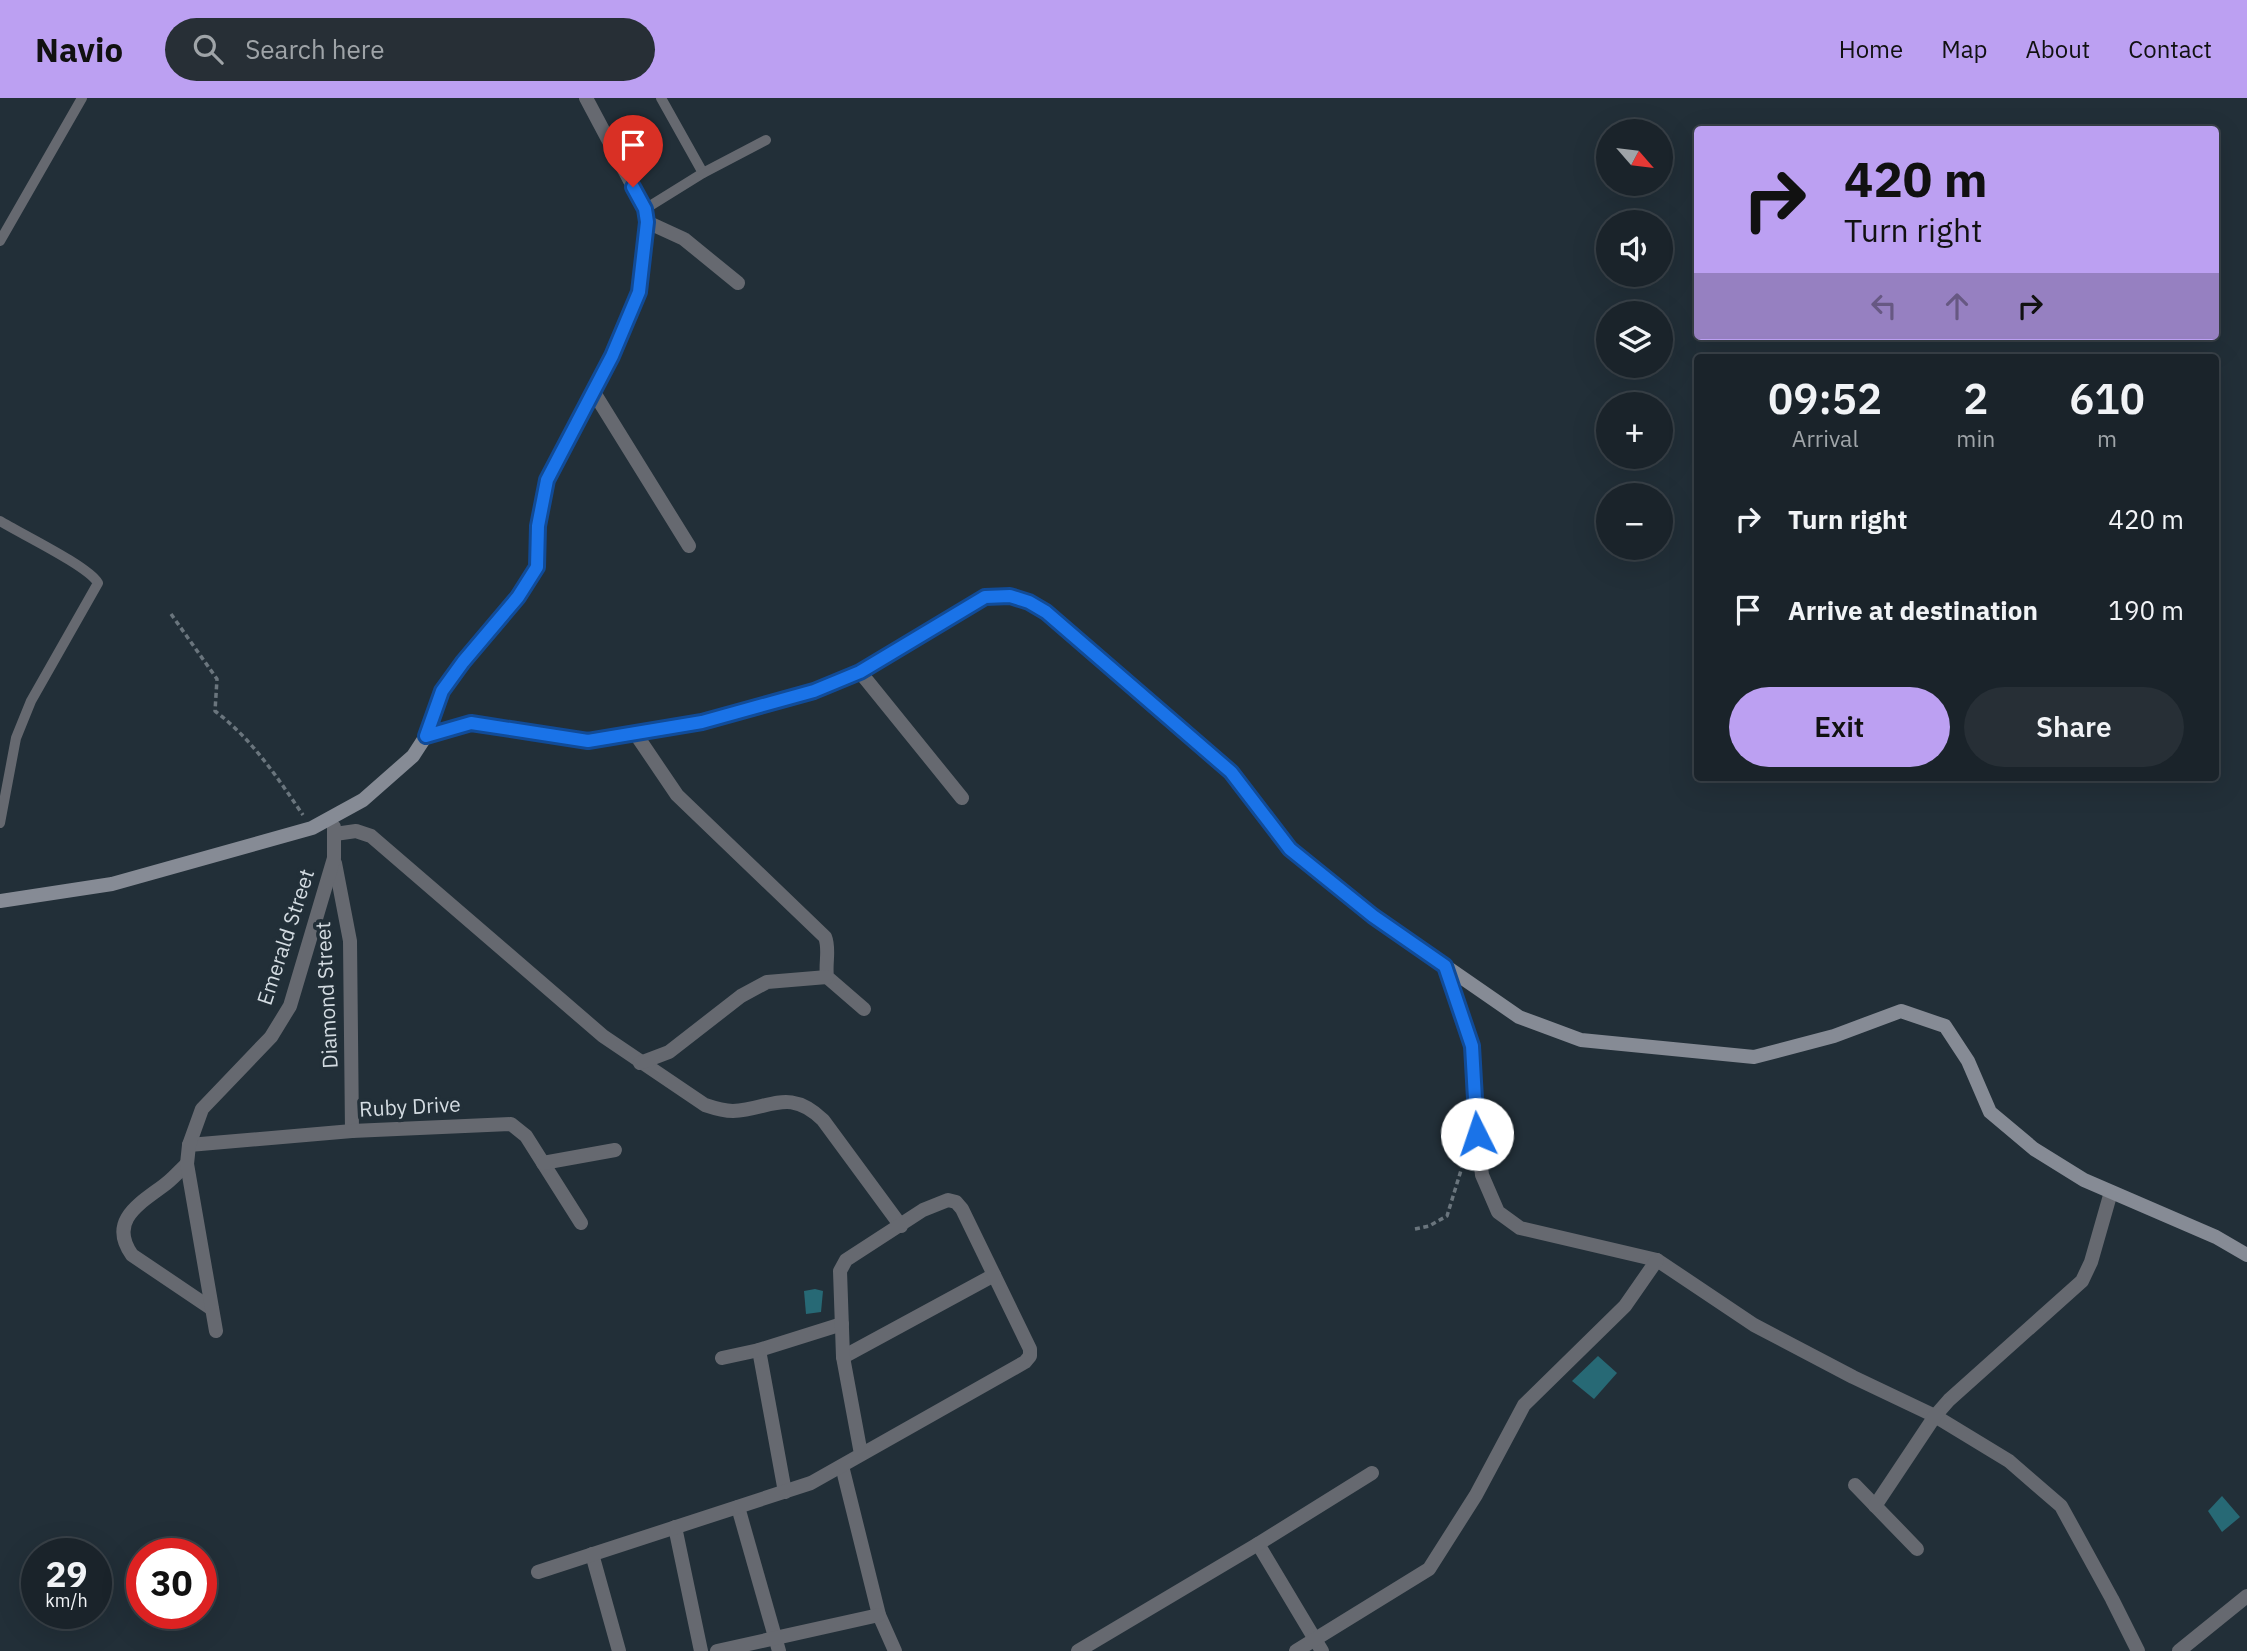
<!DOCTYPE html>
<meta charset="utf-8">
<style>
:root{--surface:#1a232a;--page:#272f36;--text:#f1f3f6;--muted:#9fa4a8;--line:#384047;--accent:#bca0f2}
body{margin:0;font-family:"IBM Plex Sans",sans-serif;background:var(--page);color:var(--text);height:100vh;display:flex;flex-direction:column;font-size:26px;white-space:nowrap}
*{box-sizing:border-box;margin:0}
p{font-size:23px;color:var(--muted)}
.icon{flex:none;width:38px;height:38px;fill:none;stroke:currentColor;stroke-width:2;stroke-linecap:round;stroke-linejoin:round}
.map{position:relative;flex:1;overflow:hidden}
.panel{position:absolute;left:1694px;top:256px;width:525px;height:427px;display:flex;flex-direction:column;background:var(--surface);border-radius:7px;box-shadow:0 7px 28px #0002,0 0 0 2px var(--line)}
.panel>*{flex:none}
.hud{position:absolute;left:1694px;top:28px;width:525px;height:214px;border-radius:7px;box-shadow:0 7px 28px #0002,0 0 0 2px var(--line);background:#bca0f2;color:#111;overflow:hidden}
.needle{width:46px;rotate:118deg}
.buttons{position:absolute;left:1596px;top:21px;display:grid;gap:14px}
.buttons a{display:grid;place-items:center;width:77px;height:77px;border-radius:50%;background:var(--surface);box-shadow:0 7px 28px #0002,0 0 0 2px var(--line);font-size:35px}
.speed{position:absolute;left:21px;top:1440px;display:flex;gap:14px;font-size:35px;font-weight:700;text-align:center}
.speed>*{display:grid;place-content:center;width:91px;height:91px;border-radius:50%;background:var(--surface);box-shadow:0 7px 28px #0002,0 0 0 2px var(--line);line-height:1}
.speed small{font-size:18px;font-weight:400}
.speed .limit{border:10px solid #d22;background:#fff;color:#111}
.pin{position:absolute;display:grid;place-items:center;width:60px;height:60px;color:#fff;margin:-72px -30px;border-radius:50% 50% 50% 0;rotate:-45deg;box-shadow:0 0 7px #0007}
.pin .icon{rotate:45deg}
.me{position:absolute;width:77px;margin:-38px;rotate:356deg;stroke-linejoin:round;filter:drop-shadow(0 0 5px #0008)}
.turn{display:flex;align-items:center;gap:24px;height:147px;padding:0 35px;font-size:32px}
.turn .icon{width:91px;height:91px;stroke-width:2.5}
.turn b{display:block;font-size:49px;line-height:60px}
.lanes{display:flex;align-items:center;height:66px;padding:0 35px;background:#0003;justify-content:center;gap:35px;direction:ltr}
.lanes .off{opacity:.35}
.eta{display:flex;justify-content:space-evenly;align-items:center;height:119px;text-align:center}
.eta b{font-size:42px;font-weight:600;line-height:49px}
.cta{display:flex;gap:14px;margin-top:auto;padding:14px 35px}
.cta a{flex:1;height:80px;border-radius:42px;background:var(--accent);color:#111;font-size:28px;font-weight:600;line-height:80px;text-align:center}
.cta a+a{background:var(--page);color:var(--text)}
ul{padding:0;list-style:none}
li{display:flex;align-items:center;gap:21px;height:91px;padding:0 35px}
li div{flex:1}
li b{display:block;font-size:26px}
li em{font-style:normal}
header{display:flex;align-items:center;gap:42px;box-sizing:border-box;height:98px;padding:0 35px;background:var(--accent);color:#111}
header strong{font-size:33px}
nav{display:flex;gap:38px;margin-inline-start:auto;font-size:24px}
.search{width:490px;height:63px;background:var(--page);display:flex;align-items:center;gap:18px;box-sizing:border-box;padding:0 24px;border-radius:38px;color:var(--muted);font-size:26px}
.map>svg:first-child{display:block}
.building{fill:#276975}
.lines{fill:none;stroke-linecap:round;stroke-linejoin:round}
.path{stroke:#6a757d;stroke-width:3.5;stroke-dasharray:5 3.5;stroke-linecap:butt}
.lane{stroke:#666970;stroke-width:10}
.street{stroke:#666970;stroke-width:14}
.secondary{stroke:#868b95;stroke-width:14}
.route-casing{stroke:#114b97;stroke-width:18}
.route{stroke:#1a73e8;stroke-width:12}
.labels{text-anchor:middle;stroke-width:7;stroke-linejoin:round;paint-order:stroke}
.street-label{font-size:21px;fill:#d4dce2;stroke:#222f38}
</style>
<header>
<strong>Navio</strong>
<div class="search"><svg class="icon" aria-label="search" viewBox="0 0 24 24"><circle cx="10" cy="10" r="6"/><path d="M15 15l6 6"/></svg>Search here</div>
<nav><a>Home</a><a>Map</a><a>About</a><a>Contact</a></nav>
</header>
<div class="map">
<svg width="2247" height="1553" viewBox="0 0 2247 1553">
<rect width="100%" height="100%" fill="#222f38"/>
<!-- building -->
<g class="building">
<polygon points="815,1191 823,1193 821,1214 806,1216 804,1193"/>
<polygon points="1598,1258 1617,1275 1594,1301 1572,1283"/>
<polygon points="2222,1398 2240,1419 2222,1434 2208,1413"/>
</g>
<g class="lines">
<!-- path -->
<g class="path">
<path d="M171 516 217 581 215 613C252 641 277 679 303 717"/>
<polyline points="1415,1131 1429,1128 1447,1118 1462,1069"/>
</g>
<!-- lane -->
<g class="lane">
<polyline points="661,0 703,75"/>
<polyline points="645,111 703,75 766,42"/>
<polyline points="0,143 82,0"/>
<path d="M0 423C21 436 88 468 98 485L31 603 16 640 0 725"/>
</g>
<!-- street -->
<g class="street">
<polyline points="647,124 684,141 738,185"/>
<polyline points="593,293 689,448"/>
<polyline points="860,574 962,700"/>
<path d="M635 635 677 697 825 839C830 851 825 865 827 879L864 911"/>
<polyline points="426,638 442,593 463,564 518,499 537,469 538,428 547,382 612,258 639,194 647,124 645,111 586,0"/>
<path d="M335 736 356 733 371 738 603 938 705 1007C714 1010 723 1013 733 1013 771 1011 789 989 823 1022L901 1128"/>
<polyline points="335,765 350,843 352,1033"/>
<polyline points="1445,868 1472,948 1476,1027 1482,1077 1498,1114 1520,1130 1657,1162 1754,1227 1853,1279 1935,1318 2009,1363 2061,1408 2112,1501 2138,1553"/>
<polyline points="640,965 669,954 741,898 767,884 827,879"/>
<polyline points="189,1047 352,1033 511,1026 526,1038 581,1125"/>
<polyline points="543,1065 615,1052"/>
<path d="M187 1066C179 1073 172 1082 163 1088 139 1106 108 1123 132 1157L212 1211"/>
<polyline points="216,1233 187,1066 189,1047 202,1011 271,939 290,908 334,760 334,729"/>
<polyline points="759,1252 785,1394"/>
<polyline points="843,1259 994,1177"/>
<polyline points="722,1260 759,1252 842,1226"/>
<polyline points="842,1368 879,1517 895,1553"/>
<polyline points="1855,1387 1917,1451"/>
<polyline points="1875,1408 1935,1318 1949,1302 2082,1183 2091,1164 2111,1094"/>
<polyline points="738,1409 779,1553"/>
<polyline points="675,1429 701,1553"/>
<polyline points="1258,1446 1322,1553"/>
<polyline points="592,1456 619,1553"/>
<polyline points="538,1474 811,1385 1025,1264 1030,1258 1030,1251 962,1111 956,1104 948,1102 923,1112 846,1162 840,1173 843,1259 861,1356"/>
<polyline points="717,1553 879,1517"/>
<polyline points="1078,1553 1258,1446 1372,1375"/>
<polyline points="1296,1553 1429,1471 1476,1397 1524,1307 1625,1208 1657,1162"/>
<polyline points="2179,1553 2247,1498"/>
</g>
<!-- secondary -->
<polyline class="secondary" points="0,803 112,786 312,730 363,702 413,658 426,638 471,625 588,643 702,623 814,593 860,574 985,499 1010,498 1029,504 1046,514 1231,674 1290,751 1373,818 1519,919 1581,942 1754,959 1834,938 1901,913 1945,928 1968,963 1990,1014 2034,1051 2084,1082 2216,1139 2247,1157"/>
</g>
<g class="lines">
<!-- route casing -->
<g class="route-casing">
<polyline id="route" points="633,89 645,111 647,124 639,194 612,258 547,382 538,428 537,469 518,499 463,564 442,593 426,638 471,625 588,643 702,624 814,593 860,574 985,499 1010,498 1029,504 1046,514 1231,674 1290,751 1373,818 1445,868 1472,948 1477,1036"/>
</g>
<!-- route -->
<use href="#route" class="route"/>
</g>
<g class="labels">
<!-- street labels -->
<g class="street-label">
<text transform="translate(286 839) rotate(-72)" y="7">Emerald Street</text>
<text transform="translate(327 897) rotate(-93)" y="7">Diamond Street</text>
<text transform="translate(410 1009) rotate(-3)" y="7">Ruby Drive</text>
</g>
</g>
</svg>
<div class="buttons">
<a><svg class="needle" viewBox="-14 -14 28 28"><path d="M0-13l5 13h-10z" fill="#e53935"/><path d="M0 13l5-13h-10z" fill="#9fa4a8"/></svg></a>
<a><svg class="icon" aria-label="sound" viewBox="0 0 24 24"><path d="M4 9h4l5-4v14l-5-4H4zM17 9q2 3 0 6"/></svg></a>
<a><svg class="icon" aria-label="layers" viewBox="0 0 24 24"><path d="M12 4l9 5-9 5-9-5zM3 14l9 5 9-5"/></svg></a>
<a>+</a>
<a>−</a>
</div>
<div class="speed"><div>29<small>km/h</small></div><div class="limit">30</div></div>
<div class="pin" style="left:633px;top:89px;background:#d93025"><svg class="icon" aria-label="arrive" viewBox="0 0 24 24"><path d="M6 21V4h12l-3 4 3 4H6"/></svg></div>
<svg class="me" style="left:1477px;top:1036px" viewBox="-20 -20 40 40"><circle r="19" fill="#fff"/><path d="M0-13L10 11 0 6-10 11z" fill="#1a73e8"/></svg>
<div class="hud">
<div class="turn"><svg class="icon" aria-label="right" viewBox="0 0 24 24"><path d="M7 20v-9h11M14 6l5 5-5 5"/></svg><div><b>420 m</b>Turn right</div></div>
<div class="lanes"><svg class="icon off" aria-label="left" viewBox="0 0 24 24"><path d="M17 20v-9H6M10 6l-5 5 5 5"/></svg><svg class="icon off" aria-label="ahead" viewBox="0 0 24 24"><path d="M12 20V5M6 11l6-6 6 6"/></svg><svg class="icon" aria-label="right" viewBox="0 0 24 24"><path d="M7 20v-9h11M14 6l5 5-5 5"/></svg></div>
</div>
<section class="panel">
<div class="eta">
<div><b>09:52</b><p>Arrival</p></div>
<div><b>2</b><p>min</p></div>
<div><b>610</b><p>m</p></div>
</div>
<ul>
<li><svg class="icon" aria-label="right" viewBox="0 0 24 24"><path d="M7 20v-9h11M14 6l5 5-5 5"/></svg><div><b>Turn right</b></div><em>420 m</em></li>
<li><svg class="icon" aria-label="arrive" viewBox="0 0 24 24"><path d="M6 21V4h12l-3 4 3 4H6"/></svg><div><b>Arrive at destination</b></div><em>190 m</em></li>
</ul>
<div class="cta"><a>Exit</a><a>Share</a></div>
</section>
</div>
